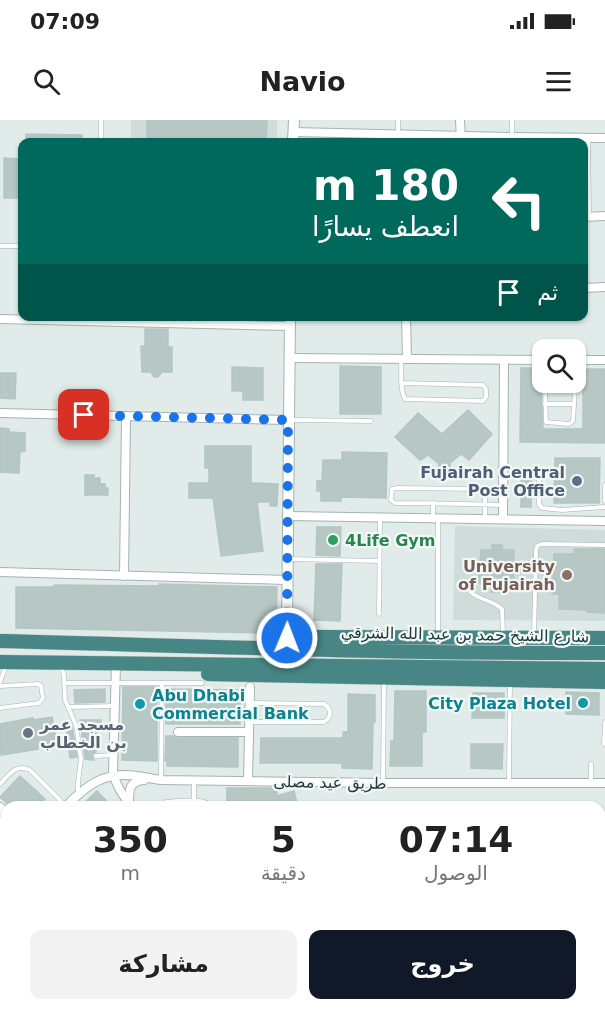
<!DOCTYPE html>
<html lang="ar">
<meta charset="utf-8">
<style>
:root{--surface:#fff;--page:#f2f2f2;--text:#222;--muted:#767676;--accent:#111827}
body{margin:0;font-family:"DejaVu Sans",Cairo,sans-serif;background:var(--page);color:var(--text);direction:rtl;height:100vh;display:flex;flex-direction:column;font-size:22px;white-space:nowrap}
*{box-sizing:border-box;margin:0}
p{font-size:20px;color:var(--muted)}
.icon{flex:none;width:33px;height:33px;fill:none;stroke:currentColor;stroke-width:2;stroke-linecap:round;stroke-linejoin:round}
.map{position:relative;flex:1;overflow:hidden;direction:ltr}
.sheet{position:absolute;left:0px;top:681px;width:606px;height:210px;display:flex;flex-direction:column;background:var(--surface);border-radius:18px 18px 0 0;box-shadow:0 2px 4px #0004;direction:rtl}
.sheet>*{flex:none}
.top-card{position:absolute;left:18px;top:18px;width:570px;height:183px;border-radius:12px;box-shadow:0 2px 4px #0004;direction:rtl;background:#00695c;color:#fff;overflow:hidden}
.controls{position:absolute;left:532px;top:219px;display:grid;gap:12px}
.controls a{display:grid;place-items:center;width:54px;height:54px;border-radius:12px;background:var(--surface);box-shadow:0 2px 4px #0004;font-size:30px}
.pin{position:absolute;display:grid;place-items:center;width:51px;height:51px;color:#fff;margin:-26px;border-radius:12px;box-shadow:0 3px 9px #0006}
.me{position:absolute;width:66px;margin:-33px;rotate:1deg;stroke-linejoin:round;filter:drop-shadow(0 0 4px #0008)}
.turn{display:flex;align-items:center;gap:21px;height:126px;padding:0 30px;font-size:27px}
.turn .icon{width:78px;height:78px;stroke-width:2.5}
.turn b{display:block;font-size:42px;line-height:51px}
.then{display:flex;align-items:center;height:57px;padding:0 30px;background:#0003;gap:12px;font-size:22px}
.eta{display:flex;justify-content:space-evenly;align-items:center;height:102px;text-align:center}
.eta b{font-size:36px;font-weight:700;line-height:42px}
.action{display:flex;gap:12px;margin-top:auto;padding:12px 30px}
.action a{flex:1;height:69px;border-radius:12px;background:var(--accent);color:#fff;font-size:24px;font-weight:700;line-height:69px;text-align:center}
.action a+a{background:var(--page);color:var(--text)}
.status{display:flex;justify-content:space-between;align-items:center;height:42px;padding:0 30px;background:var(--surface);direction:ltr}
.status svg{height:16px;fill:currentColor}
header{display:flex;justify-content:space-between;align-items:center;height:78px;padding:0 30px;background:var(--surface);font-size:27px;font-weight:700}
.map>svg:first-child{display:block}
.built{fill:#cfdcd9}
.green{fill:#b9decc}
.building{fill:#b6c7c4;stroke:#b3c6c3;stroke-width:1.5}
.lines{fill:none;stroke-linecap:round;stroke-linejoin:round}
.service-casing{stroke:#a4b4b2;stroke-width:5}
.minor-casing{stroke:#a4b4b2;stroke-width:10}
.tertiary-casing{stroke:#a4b4b2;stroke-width:12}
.trunk-casing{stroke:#c1c9c8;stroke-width:15}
.service{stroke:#fff;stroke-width:4}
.minor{stroke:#fff;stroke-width:8}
.tertiary{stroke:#fff;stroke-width:10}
.trunk{stroke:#488686;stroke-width:14}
.route{stroke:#1a73e8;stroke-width:10;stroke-dasharray:0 18}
.service-dot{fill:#5c6f8a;stroke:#f2f8f7;stroke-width:2}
.leisure-dot{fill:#2e9e5b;stroke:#f2f8f7;stroke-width:2}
.education-dot{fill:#8d6e63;stroke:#f2f8f7;stroke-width:2}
.culture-dot{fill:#0f9aa8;stroke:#f2f8f7;stroke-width:2}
.worship-dot{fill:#6b7280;stroke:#f2f8f7;stroke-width:2}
.labels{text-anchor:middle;stroke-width:4.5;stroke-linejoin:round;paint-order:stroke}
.service-label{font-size:16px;font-weight:bold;fill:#4e5e75;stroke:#f2f8f7;text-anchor:end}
.leisure-label{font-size:16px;font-weight:bold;fill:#27864d;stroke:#f2f8f7;text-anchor:start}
.education-label{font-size:16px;font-weight:bold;fill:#785e54;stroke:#f2f8f7;text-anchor:end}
.street-label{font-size:16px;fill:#213d3c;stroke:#f2f8f7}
.culture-label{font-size:16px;font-weight:bold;fill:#0d838f;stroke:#f2f8f7;text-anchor:start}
.worship-label{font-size:16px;font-weight:bold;fill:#5b616d;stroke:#f2f8f7;text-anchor:start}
</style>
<div class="status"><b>07:09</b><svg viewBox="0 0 49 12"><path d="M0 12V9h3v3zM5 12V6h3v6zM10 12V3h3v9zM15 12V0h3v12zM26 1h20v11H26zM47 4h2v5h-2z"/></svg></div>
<header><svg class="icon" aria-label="menu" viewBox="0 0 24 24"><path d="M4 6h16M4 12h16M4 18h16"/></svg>Navio<svg class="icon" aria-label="search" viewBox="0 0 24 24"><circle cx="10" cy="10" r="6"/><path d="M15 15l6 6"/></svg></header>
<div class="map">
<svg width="605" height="891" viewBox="0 0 605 891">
<rect width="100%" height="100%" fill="#e1ecea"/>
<!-- built -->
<g class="built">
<rect x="131" y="0" width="146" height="22"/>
<polygon points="455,406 605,410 605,501 453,500"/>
</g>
<!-- green -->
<polygon class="green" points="0,736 6,742 6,885 146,885 152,891 0,891"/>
<!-- building -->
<g class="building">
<polygon points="147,0 267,0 266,22 147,22"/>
<polygon points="26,14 82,15 82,22 26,22"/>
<polygon points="4,38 20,39 20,78 4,78"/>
<polygon points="145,209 168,209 168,227 172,227 172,252 162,252 158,257 154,257 151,252 142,252 141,226 145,226"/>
<polygon points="340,246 381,247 381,294 340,294"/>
<polygon points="232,247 263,248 263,280 243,280 243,271 232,271"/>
<polygon points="521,248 543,248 543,263 541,267 543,309 583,309 583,249 605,249 605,323 520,322"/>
<polygon points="0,253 16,253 15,279 0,278"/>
<polygon points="468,290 492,314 469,340 461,334 450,343 450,351 438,351 439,344 428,335 420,340 395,317 418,293 442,314"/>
<polygon points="0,308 9,309 9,312 25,313 25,331 20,332 19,353 0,352"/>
<polygon points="205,326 251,326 251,363 278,364 277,386 270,386 270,382 257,382 263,431 221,436 213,378 189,378 189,363 209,363 209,348 205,348"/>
<polygon points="342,332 387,333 386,378 341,377 341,381 321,381 321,371 317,371 317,361 322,361 323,340 342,340"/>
<polygon points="555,338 600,338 599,383 554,383"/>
<polygon points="521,348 532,348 531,387 521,387"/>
<polygon points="85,355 94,355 94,358 100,358 100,364 105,364 105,368 108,368 108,375 85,375"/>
<polygon points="317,407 341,407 340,436 316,435"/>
<polygon points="492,425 502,425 502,430 514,430 514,443 520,443 522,446 523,449 521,453 513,453 514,460 512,463 504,464 504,472 491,472 492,463 479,463 479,453 473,451 472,448 473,444 475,442 480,442 481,430 492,430"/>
<polygon points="574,429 605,429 605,493 587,492 587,490 559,489 559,474 552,474 554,434 574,434"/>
<polygon points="316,444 342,444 340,501 314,500"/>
<polygon points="159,464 277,467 276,511 264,513 16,508 16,467 54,467 54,465 159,466"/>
<polygon points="123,567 157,567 157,641 122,640"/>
<polygon points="105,569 105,582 75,583 74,570"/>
<polygon points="166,569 241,570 240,604 166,604"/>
<polygon points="395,571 426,571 426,612 422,612 422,646 390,646 391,621 394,621"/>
<polygon points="566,572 599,573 599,595 566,594"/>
<polygon points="473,573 504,573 504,598 472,598"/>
<polygon points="348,574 375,575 375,602 373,602 372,649 342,648 342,643 260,643 261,618 343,618 343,612 348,612"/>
<polygon points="52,597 57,623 38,626 38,629 1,635 0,604 33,598 33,600"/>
<polygon points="80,600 101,600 101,611 97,611 96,632 93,633 92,636 94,640 85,639"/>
<polygon points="66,606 72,606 77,637 70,638"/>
<polygon points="166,616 173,616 178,618 238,618 238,647 167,646 167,641 165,641"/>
<polygon points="471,624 503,624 502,649 471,648"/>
<polygon points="20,656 45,679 37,687 11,687 0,677"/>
<polygon points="227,668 277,668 277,676 294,671 298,687 227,686"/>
<polygon points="97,671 112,687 80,687"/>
</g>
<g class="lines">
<!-- service casing -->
<g class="service-casing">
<g id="service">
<polyline points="512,17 512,0"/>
<polyline points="588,18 589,96"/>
<polyline points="101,22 101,0"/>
<polyline points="398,22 398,0"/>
<polyline points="0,126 22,126"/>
<path d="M401 240C402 252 399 268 405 279L483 281 486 277V269L483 265 402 263"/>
<polyline points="548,262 545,267 546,302 569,304 573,301 575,267 572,262"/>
<polyline points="545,284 574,284"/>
<polyline points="291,300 371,301"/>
<polyline points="539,353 539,384 542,388 562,390 605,387"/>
<polyline points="605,365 605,381"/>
<polyline points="433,398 433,383"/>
<path d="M485 398V372L483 369 397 368 392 369 391 380 395 383C431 383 466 384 502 385"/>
<polyline points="290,439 379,441"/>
<path d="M467 468C476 480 491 479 502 489L503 513"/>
<polyline points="379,494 380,399"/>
<polyline points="438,514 438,399"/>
<polyline points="534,515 536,431 537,426 542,424 605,425"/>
<polyline points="61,546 64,555 65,580 76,605 81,639 78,662 78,673"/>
<polyline points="0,562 6,546"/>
<polyline points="64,563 202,563"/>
<polyline points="0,566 38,564 41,566 43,578 39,583 0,588"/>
<polyline points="68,587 115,586"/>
<path d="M250 602H324C332 597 332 589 324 584L251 583"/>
<polyline points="604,624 605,602"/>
<polyline points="96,636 113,635"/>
<polyline points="161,660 162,563"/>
<polyline points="509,662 510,562"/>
<polyline points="383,663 384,559"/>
<polyline points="591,663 591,644"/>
<path d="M0 664C9 655 16 643 30 650L66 686"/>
<polyline points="194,681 194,660"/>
<path d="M163 687V684L166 682C182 681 201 677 215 687"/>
</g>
</g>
<!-- minor casing -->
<g class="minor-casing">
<g id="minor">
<polyline points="460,0 461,22"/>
<polyline points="293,12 512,17 605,18"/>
<polyline points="584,97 605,96"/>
<polyline points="584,168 605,167"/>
<polyline points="406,196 407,239"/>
<polyline points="0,199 290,206"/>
<polyline points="290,238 543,240"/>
<polyline points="576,240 605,240"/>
<polyline points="0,293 288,300"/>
<polyline points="287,396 605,401"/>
<polyline points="503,399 504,240"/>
<polyline points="0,452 287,460"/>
<polyline points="124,456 126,296"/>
<path d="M116 544 113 652C116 666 123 677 133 687"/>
<polyline points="178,612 249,612"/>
<polyline points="248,661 250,567"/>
<path d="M129 683C129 670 129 661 144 660"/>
<path d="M65 687C87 665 104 651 137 656 145 657 153 659 161 660L383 663H605"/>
<polyline points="323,885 328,891"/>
<polyline points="253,891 259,885"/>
</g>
</g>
<!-- tertiary casing -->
<g class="tertiary-casing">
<g id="tertiary">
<polyline points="293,22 294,0"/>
<polyline points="287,518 290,196"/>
<polyline points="0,688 6,694"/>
<polyline points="0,716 6,722"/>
<polyline points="164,885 170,891"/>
<polyline points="193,885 199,891"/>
</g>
</g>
<!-- trunk casing -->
<g class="trunk-casing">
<g id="trunk">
<polyline points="270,520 319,517 605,518"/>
<path d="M0 521C202 526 403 534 605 533"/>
<polyline points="0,542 605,549"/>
<polyline points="208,554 605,562"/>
</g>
</g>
<!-- service -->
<use href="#service" class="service"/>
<!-- minor -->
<use href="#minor" class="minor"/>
<!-- tertiary -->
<use href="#tertiary" class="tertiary"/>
<!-- trunk -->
<use href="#trunk" class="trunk"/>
</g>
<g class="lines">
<!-- route -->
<polyline class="route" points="84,295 288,300 287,518"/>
</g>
<!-- markers -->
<circle class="service-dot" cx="577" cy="361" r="6"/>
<circle class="leisure-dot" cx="333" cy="420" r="6"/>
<circle class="education-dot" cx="567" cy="455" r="6"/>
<g class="culture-dot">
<circle cx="583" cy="583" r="6"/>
<circle cx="140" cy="584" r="6"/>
</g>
<circle class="worship-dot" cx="28" cy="613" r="6"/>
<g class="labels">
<!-- service labels -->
<g class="service-label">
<text x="565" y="358">Fujairah Central<tspan x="565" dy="18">Post Office</tspan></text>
</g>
<!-- leisure labels -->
<g class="leisure-label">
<text x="345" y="426">4Life Gym</text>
</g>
<!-- education labels -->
<g class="education-label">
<text x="555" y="452">University<tspan x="555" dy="18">of Fujairah</tspan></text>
</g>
<!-- street labels -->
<g class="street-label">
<text transform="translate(465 514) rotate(1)" y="6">شارع الشيخ حمد بن عبد الله الشرقي</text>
<text transform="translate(330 662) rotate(1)" y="6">طريق عيد مصلى</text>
</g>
<!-- culture labels -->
<g class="culture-label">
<text x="152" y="581">Abu Dhabi<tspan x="152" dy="18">Commercial Bank</tspan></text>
<text x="571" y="589" text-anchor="end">City Plaza Hotel</text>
</g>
<!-- worship labels -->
<g class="worship-label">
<text x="40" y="610">مسجد عمر<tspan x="40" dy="18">بن الخطاب</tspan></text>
</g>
</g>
</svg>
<div class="controls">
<a><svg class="icon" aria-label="search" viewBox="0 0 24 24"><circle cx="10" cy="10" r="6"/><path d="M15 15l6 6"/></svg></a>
</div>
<div class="pin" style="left:84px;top:295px;background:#d93025"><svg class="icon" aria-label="arrive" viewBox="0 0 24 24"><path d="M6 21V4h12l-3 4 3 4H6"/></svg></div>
<svg class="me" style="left:287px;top:518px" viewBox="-20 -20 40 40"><circle r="17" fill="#1a73e8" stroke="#fff" stroke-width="3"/><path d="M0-11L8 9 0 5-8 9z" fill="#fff"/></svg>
<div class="top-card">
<div class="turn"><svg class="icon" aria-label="left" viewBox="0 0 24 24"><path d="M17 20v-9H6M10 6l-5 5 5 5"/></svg><div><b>180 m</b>انعطف يسارًا</div></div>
<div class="then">ثم<svg class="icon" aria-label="arrive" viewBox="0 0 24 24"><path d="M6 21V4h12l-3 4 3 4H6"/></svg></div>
</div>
<section class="sheet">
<div class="eta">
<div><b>07:14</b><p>الوصول</p></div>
<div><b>5</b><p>دقيقة</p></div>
<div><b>350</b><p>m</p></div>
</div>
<div class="action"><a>خروج</a><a>مشاركة</a></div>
</section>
</div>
